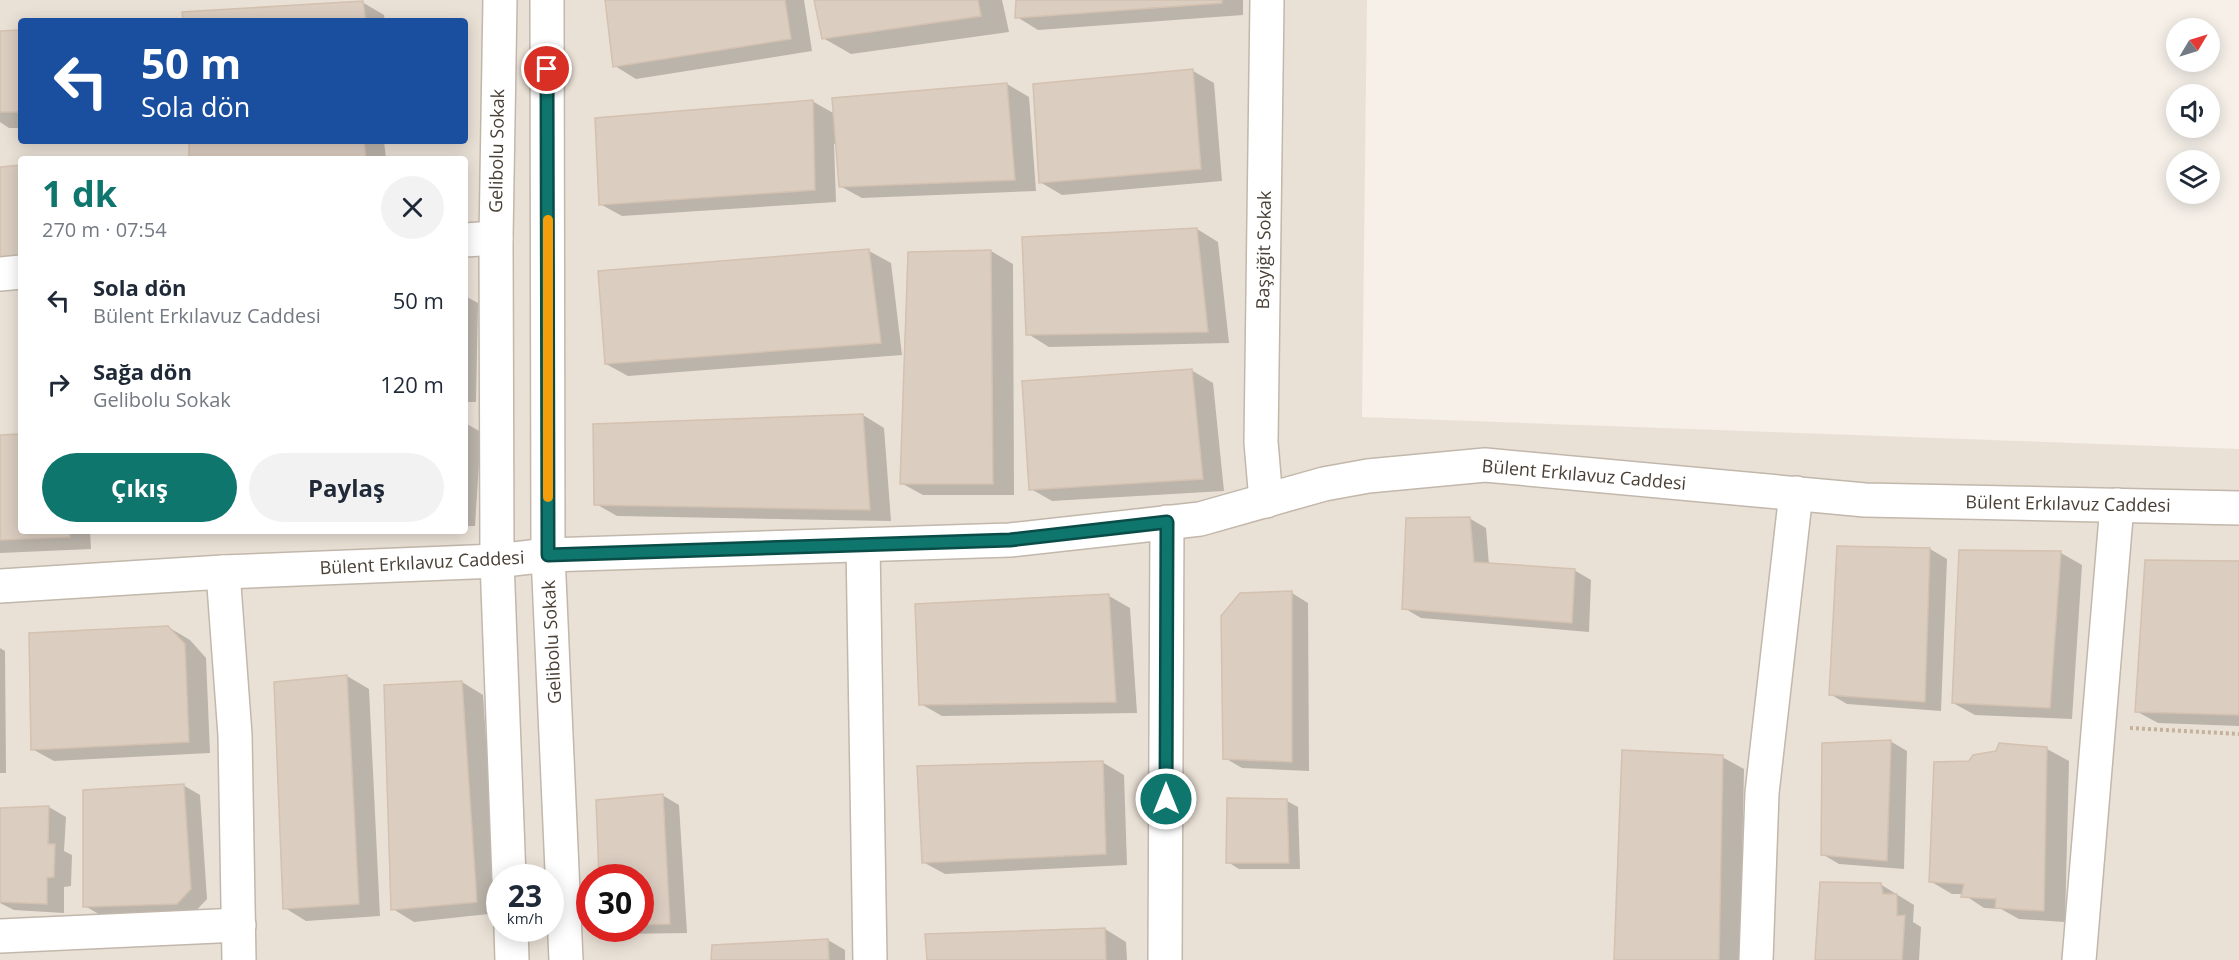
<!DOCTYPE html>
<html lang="tr">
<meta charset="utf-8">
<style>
:root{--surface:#fff;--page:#f2f2f3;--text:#1f2937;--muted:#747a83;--accent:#0f766e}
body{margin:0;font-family:"Open Sans",sans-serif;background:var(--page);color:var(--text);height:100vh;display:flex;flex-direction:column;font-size:22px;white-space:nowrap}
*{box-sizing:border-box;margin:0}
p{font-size:20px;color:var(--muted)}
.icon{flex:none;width:33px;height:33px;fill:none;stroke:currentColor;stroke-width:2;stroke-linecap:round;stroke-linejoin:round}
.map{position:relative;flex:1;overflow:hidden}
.details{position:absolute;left:18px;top:156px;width:450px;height:378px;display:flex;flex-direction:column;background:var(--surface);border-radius:6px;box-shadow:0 3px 15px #0003}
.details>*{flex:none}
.guide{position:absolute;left:18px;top:18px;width:450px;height:126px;border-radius:6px;box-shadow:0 3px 15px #0003;background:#1a4fa0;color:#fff;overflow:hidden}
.needle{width:39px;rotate:52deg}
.fabs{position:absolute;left:2166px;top:18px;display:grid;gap:12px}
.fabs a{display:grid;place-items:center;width:54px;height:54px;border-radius:50%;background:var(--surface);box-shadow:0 3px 15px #0003;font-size:30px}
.speed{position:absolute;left:486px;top:864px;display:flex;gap:12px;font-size:30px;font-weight:700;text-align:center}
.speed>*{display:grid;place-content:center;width:78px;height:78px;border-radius:50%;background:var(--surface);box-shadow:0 3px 15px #0003;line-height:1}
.speed small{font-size:15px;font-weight:400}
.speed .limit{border:9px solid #d22;background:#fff;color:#111}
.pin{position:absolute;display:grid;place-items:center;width:51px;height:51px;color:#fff;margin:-26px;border:3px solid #fff;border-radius:50%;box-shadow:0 2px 6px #0007}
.me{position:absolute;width:66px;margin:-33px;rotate:0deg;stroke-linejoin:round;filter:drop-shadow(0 0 4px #0008)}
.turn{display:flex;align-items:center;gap:21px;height:126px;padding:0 24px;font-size:27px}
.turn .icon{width:78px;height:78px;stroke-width:2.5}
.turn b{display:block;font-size:42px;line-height:51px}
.round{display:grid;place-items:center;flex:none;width:63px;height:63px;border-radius:32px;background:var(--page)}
.headline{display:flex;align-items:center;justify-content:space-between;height:102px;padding:0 24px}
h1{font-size:36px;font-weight:700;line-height:45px;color:var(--accent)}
.primary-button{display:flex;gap:12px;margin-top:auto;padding:12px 24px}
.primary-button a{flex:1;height:69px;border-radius:36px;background:var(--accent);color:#fff;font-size:24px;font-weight:700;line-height:69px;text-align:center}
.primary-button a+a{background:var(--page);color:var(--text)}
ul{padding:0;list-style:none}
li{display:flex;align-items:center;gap:18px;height:84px;padding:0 24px}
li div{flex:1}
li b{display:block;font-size:22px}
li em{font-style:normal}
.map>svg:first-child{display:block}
.residential{fill:#eae1d6;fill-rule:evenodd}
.shadow{fill:#0003}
.building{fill:#dbcdc0;stroke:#d4c1b0;stroke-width:1.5}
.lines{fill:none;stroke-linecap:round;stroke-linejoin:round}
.street-casing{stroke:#c2b7aa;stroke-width:36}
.path{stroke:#c5b19a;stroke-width:4;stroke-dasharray:3 3;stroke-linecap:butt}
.street{stroke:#fff;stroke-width:33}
.route-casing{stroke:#0a4d48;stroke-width:15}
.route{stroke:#0f766e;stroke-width:10}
.slow{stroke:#f59e0b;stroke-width:10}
.labels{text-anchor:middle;stroke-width:4.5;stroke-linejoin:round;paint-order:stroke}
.street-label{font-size:18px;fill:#4a4036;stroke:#fff}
</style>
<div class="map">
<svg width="2239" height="960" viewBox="0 0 2239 960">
<rect width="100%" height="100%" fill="#f6f0e9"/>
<!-- residential -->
<path class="residential" d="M0 0H1367L1362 417 2239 449V960H0ZM21 21H465V141H21ZM21 159H465V531H21ZM500 878H550V928H500ZM590 878H640V928H590Z"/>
<!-- shadow -->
<g class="shadow">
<polygon points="606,0 804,0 812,51 636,79 615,66"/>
<polygon points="815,0 1002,0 1009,32 851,54 823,38"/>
<polygon points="1018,0 1243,0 1243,15 1038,30 1017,17"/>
<polygon points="362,2 384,15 385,21 185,21"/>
<polygon points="21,32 21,128 9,128 0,122 0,33"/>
<polygon points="1193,71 1214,83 1222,181 1062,195 1040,182"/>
<polygon points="1007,84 1029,97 1036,191 862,198 840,186 837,144 834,144 836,202 622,216 600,204 812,101 835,114 834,100"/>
<polygon points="227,141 384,141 386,159 191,159"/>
<polygon points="1197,229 1218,242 1229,343 1049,347 1028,334"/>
<polygon points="869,251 891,263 902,355 628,376 606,364"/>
<polygon points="991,251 1013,264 1014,495 923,495 901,483 909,254"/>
<polygon points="465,296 478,303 476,402 465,402"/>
<polygon points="1191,370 1213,383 1224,491 1052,501 1031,489"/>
<polygon points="863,415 884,428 891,521 617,516 596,504"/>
<polygon points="465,423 481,432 475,526 465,526"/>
<polygon points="21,436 21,531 90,531 91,549 0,553 0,437"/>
<polygon points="1469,518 1486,528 1489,565 1574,570 1591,580 1589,632 1421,618 1404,608"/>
<polygon points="1930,549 1947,559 1941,711 1847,704 1830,694"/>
<polygon points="2061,553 2082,565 2072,719 1975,715 1953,703"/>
<polygon points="2239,562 2239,726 2158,723 2136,711"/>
<polygon points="1292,593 1308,603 1309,771 1242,768 1225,758"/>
<polygon points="1109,596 1130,608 1137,713 942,716 921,704"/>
<polygon points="168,627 190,640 206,658 210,753 54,761 32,749"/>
<polygon points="0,648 5,651 6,773 0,773"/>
<polygon points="347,676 369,689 380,916 306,921 285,908"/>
<polygon points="462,682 483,695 498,913 414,922 393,909"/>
<polygon points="1890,741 1907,751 1904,869 1839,864 1822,854"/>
<polygon points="2000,745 2047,749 2069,761 2065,922 2019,919 2001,909 1984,908 1963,894 1952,894 1930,881 1970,762 1997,752"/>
<polygon points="1722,757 1744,769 1740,960 1616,960"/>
<polygon points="1102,762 1124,775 1127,865 945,874 923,862"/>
<polygon points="183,785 200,795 207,899 194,913 102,916 85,906"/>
<polygon points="662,795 679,805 687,933 618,934 609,928 640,928 640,878"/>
<polygon points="1287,801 1298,807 1300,869 1239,869 1228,862"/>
<polygon points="49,807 66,817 64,851 72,855 71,886 64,887 64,913 14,910 0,903 0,809"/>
<polygon points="1880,884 1914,905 1913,922 1921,927 1919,960 1816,960"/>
<polygon points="1105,929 1126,942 1127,960 928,960"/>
<polygon points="828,940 845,950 845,960 713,960"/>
</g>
<!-- building -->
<g class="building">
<polygon points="605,0 785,0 791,39 613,67"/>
<polygon points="814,0 978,0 981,16 822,39"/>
<polygon points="1016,0 1222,0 1222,3 1015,18"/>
<polygon points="363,1 366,21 183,21 182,12"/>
<polygon points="21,30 21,112 0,112 0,31"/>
<polygon points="1193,69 1201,169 1039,183 1033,84"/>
<polygon points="1007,83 1015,180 839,187 832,98"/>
<polygon points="813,100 815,190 599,205 595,118"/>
<polygon points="210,141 364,141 366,159 189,159 189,143"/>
<polygon points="21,165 21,256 0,258 0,167"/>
<polygon points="1197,228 1208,332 1026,335 1022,237"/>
<polygon points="869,249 881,343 605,364 598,271"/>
<polygon points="991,250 993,484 900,484 908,252"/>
<polygon points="1192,369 1203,479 1029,490 1022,381"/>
<polygon points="863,414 870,510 594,505 593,424"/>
<polygon points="21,434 21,531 69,531 70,537 0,540 0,435"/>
<polygon points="1470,517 1474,562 1575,569 1572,623 1402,609 1406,518"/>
<polygon points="1837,546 1930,548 1925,702 1829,695"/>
<polygon points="1959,550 2061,551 2050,708 1952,703"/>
<polygon points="2145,560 2239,561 2239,715 2135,712"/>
<polygon points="1292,591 1292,762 1223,759 1221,616 1240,593"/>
<polygon points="1109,594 1116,702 919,705 915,604"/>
<polygon points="168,626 185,644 189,742 31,750 29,633"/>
<polygon points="347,675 359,904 283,909 274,682"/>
<polygon points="462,681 477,902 391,910 384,685"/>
<polygon points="1891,740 1887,861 1821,855 1822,743"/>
<polygon points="1999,743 2047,747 2044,911 1995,908 1996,899 1961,897 1964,884 1929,882 1934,762 1969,761 1973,755 1996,751"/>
<polygon points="1622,750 1723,755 1719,960 1614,960"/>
<polygon points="1103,761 1106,854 922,863 917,766"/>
<polygon points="184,784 191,889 177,904 83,907 83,790"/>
<polygon points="663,794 670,924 640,925 640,878 599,878 596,800"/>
<polygon points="1227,798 1287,799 1289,863 1226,863"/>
<polygon points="49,806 48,844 55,844 54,877 47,878 47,904 0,902 0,808"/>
<polygon points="1820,882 1881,883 1883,894 1897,894 1897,916 1905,915 1902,960 1815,960"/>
<polygon points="1105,928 1106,960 927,960 925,934"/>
<polygon points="828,939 829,960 711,960 712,945"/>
</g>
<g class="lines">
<!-- street casing -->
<g class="street-casing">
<g id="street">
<polyline points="500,0 496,238 497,561 509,878"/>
<polyline points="547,0 548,555 566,960"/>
<polyline points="465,240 496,238"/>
<polyline points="0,274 21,272"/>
<polyline points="1266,501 1261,442 1267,0"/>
<polyline points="863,545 870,960"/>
<polyline points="223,572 235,735 239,960"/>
<polyline points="0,586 223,572 497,561 548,555 1010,540 1200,519 1324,484 1368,476 1485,465 1865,500 2239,508"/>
<polyline points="511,928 512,960"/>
<polyline points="0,936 239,925"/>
<polyline points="1165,960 1167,522"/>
<polyline points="1756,960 1762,793 1796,493"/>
<polyline points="2079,960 2117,505"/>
</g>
</g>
<!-- path -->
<polyline class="path" points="2130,728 2239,734"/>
<!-- street -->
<use href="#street" class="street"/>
</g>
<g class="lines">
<!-- route casing -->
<g class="route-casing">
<polyline id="route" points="547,69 548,555 1010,540 1167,522 1166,799"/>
</g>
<!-- route -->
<use href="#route" class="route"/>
<!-- slow -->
<polyline class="slow" points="548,220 548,497"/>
</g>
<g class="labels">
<!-- street labels -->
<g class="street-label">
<text transform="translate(497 151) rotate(-89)" y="6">Gelibolu Sokak</text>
<text transform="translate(1264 250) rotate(-89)" y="6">Başyiğit Sokak</text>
<text transform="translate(1584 475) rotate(5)" y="6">Bülent Erkılavuz Caddesi</text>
<text transform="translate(2068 504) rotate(1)" y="6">Bülent Erkılavuz Caddesi</text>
<text transform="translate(422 563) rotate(-3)" y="6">Bülent Erkılavuz Caddesi</text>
<text transform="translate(552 642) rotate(-93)" y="6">Gelibolu Sokak</text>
</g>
</g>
</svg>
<div class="fabs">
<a><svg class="needle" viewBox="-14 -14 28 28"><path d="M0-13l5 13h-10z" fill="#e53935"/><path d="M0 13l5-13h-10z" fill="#747a83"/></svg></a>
<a><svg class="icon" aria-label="sound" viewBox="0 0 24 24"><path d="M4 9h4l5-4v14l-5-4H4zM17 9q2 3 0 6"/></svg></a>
<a><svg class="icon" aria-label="layers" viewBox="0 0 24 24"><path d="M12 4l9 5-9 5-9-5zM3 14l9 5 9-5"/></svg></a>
</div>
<div class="speed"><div>23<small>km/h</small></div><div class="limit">30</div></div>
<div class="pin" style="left:547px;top:69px;background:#d93025"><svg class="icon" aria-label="arrive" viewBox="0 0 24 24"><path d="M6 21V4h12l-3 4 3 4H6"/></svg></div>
<svg class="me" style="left:1166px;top:799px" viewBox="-20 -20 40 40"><circle r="17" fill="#0f766e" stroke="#fff" stroke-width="3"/><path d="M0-11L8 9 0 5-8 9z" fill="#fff"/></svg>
<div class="guide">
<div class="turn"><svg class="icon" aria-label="left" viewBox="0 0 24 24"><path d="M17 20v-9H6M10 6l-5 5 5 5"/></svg><div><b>50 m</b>Sola dön</div></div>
</div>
<section class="details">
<div class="headline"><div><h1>1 dk</h1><p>270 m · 07:54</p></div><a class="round"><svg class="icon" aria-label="close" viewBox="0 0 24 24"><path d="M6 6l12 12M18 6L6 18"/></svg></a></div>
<ul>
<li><svg class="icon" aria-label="left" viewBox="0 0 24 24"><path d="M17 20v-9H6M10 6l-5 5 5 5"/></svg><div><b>Sola dön</b><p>Bülent Erkılavuz Caddesi</p></div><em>50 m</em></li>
<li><svg class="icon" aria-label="right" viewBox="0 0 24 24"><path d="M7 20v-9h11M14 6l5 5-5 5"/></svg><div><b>Sağa dön</b><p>Gelibolu Sokak</p></div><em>120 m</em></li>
</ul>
<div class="primary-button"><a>Çıkış</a><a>Paylaş</a></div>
</section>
</div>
